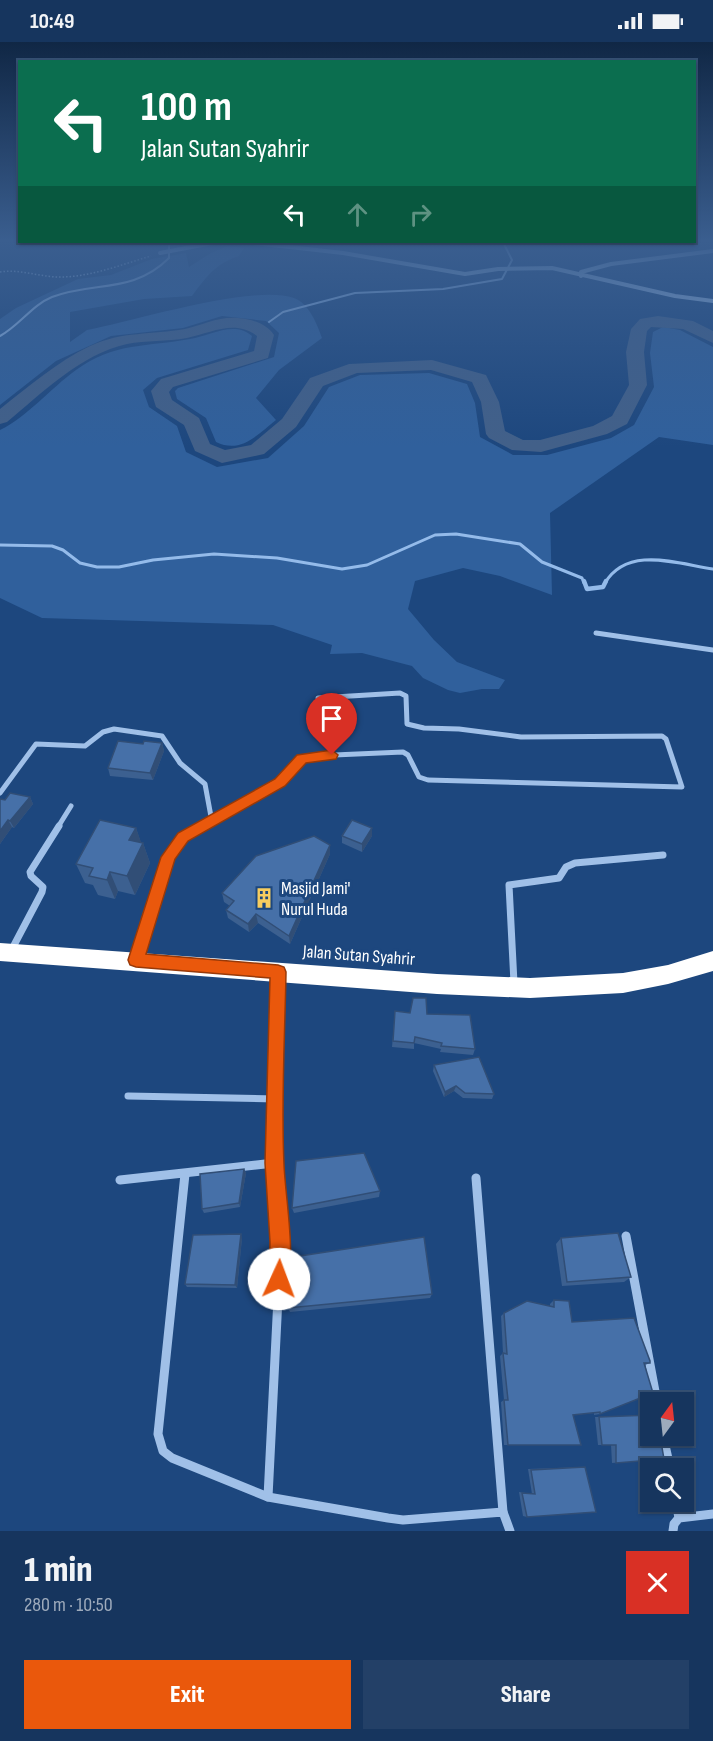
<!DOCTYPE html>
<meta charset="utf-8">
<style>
:root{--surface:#16355e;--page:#234067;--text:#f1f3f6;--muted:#9eabbc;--line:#355073;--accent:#ea580c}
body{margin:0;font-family:"Sofia Sans Condensed",sans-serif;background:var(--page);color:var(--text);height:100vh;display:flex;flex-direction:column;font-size:22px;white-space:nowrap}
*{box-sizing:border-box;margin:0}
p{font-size:20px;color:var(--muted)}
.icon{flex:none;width:33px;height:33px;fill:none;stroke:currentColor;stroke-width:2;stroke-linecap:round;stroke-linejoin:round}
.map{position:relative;height:1489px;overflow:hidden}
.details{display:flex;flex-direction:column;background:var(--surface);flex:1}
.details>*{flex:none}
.top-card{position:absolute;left:18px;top:18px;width:678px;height:183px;border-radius:0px;box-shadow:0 2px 4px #0004,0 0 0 2px var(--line);background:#0b6e4f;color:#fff;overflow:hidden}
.needle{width:39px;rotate:15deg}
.fabs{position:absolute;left:640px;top:1350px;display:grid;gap:12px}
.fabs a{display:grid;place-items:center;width:54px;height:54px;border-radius:0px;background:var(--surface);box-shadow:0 2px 4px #0004,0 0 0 2px var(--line);font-size:30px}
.pin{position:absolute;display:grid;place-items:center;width:51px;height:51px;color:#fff;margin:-62px -26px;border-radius:50% 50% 50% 0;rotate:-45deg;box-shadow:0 0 6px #0007}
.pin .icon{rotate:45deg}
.me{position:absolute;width:66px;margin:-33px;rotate:2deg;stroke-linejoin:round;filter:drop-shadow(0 0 4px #0008)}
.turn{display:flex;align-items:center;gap:21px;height:126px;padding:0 24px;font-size:27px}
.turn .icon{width:78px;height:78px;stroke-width:2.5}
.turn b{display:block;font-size:42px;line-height:51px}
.lanes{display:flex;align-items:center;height:57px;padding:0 24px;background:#0003;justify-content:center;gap:30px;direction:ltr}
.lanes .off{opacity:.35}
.round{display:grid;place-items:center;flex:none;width:63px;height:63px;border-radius:0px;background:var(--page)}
.headline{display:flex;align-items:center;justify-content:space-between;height:102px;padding:0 24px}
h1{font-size:36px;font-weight:800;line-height:45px}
.action{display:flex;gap:12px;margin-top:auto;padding:12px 24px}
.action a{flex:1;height:69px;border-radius:0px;background:var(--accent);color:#fff;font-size:24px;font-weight:800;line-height:69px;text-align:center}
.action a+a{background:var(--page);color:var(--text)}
.status{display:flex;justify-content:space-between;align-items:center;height:42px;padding:0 30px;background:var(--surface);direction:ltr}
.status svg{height:16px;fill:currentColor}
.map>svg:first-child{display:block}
.green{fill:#30609c}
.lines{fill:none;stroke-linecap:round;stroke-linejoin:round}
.stream-far2{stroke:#94bbea;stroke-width:2}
.stream-far1{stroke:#94bbea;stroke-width:3}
.stream{stroke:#94bbea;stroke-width:4.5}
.river{fill:#426089;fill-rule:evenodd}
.path{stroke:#a0c0e8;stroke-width:1.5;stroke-dasharray:1.5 2;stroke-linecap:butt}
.street-far3{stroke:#a0c0e8;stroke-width:4}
.street-far2{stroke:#a0c0e8;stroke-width:5}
.street-far1{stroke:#a0c0e8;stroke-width:7}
.street{stroke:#a0c0e8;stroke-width:9}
.highway{fill:#fff;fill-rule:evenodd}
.wall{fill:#3c6090}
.shaded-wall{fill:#314e76}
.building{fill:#4670a8;stroke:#314e76;stroke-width:1.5}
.route{fill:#ea580c;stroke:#983908;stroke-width:1.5}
.labels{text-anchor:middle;stroke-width:6;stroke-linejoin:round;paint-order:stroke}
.poi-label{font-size:18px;fill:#fff;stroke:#1d477e;text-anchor:start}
.street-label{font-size:18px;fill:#fff;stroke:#1d477e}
</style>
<div class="status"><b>10:49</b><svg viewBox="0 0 49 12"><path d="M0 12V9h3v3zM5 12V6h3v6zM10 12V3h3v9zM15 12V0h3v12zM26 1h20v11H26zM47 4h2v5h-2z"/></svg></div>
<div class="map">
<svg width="713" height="1489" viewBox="0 0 713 1489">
<rect width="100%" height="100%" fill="#1d477e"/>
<!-- green -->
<g class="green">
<path d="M228 204 244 206 239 214C215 222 207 234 192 254L144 257 70 270V300L87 288C136 279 251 242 294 256 309 261 318 284 322 296L279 328 256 356 276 378C257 393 241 412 216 400L206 376 177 357 175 349 178 346 274 315 279 291 266 279 222 274 183 286 111 294 56 319 0 363V277L16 266 78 237 111 233 152 217 186 211 189 225 211 211Z"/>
<path d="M663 285 680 288 713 305V403L659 395 550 471 552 553 500 534 463 526 415 539 408 567 434 598 457 620 505 638 499 647H482L460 651 448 648 423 636 412 624 362 611 330 612 332 603 273 583 42 576 0 556V388C27 375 51 346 76 328 114 300 148 305 190 297 210 294 234 278 252 294L248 308 157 336 143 348 149 365 177 384 186 410 217 425 268 416 304 384 329 345 360 333 429 331 467 342 475 361 480 395 513 413H547L611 396 634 383 654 345 650 311 653 290Z"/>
</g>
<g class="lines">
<!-- stream-far2 -->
<g class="stream-far2">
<polyline points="269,280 283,270 355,251 443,247 502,237 512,218 503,200"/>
<path d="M0 294C19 284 32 263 52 255 94 239 133 252 169 216V200"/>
</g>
<!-- stream-far1 -->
<g class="stream-far1">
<polyline points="0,503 52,504 63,508 80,521 97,525 119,525 153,518 214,512 277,516 342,527 367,523 435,493 456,492 520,502 542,520 582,536 584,541"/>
<path d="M605 541C628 503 678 522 713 527"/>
</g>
<!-- stream -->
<polyline class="stream" points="584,539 587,547 603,545 606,539"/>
<!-- river -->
<path class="river" d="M658 274 693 279 713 289V301L683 287 651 285 647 289 644 310 647 343 627 382 607 392 541 410 512 408 489 396 486 392 481 360 472 340 431 328 357 331 323 344 296 385 264 412 222 421 195 409 184 383 156 365 151 349 161 337 254 309 257 294C235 277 211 291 187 296 167 300 146 298 127 302 81 312 42 351 7 380L0 382V367C29 344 57 320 90 304 122 289 152 293 185 287 202 283 220 274 238 276 252 277 267 282 274 293L268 316 173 345 169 350 172 358 199 376 210 402 225 408 251 403 282 377 310 336 349 322 432 318 486 333 499 360 505 389 523 398H540L593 384 612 374 629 343 626 310 631 287 640 277Z"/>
<!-- path -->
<path class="path" d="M0 230C19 227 37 234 56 235 88 236 120 223 151 214"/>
<!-- street-far3 -->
<g class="street-far3">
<polyline points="246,200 343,211 465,232 498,227 552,226 675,254 713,259"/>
<polyline points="160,211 218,200"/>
<polyline points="581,234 581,230 611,222 713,209"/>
</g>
<!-- street-far2 -->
<g class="street-far2">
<polyline points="596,591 713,608"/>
<polyline points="0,751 36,702 85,704 103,690 114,687 162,694 180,721 205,742 212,780"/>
<polyline points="58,785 71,764"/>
<polyline points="201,785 280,741 296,721 311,714 403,710 408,713 419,735 428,738 682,745 666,697 662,694 521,695 459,687 424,686 407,682 406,654 400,651 318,656"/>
</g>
<!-- street-far1 -->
<g class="street-far1">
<polyline points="12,907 42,850 43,845 31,834 30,830 59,784"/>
<polyline points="136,917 169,815 183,795 204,784"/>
<polyline points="514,941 509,843 559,836 566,825 575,821 663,813"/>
<polyline points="128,1054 276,1057"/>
<polyline points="275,1096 278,935"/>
</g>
<!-- street -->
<g class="street">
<polyline points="185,1132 158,1392 163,1409 172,1416 268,1455 388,1476 403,1478 503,1470 510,1489"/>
<polyline points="476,1136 503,1470"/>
<polyline points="120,1138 274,1121"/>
<polyline points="626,1194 657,1360"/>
<polyline points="663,1394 670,1426"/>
<polyline points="268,1455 280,1216 275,1094"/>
<polyline points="676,1460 679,1476"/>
<polyline points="673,1489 674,1482 679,1476 713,1472"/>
</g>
<!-- highway -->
<polygon class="highway" points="0,901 437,932 530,936 623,931 668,923 713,909 713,929 668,942 623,951 530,956 437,952 0,919"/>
</g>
<!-- wall -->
<g class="wall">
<polygon points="162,701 164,709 153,738 110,734 108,726 143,702"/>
<polygon points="30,755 33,762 14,786 12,785 0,802 0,757 5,758"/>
<polygon points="136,786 141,801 143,801 150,821 135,853 118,849 115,857 98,853 93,843 85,841 76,822"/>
<polygon points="342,794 372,794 362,810 342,801"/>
<polygon points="330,803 330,812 290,902 258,881 249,890 228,876 226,868 230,864 224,860 222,851"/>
<polygon points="395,969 427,972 475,1007 473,1013 440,1010 441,1007 414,1001 414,1007 392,1005"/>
<polygon points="434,1023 494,1052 492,1057 463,1056 454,1049 444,1055 433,1029"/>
<polygon points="244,1127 246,1131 240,1165 204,1171 202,1167"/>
<polygon points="380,1149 379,1155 294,1171 292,1166"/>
<polygon points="242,1196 237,1246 187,1245 185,1242"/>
<polygon points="561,1196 631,1235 624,1240 562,1244 556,1202"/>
<polygon points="432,1252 430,1256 290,1270 288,1266"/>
<polygon points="554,1258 572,1280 650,1321 645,1323 600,1372 594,1373 594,1371 574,1373 575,1403 504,1403 501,1360 504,1358 500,1314 503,1311 501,1274 504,1271 550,1264 550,1262"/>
<polygon points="595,1375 599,1375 664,1417 612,1421 611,1403 598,1403"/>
<polygon points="585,1425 527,1475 523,1474 519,1450 532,1452 528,1427"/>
</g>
<!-- shaded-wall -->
<g class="shaded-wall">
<polygon points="162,701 164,709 153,738 150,731"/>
<polygon points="30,755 33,762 14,786 10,779"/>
<polygon points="8,778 12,785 0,802 0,789"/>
<polygon points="136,786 142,803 143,801 150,821 135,853 127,834 129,798"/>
<polygon points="372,786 372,794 362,810 362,802"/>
<polygon points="330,803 330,812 290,902 289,894"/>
<polygon points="110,830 118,849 115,857 107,838"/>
<polygon points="256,872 258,881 249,890 248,882"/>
<polygon points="456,1044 454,1049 444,1055 445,1050"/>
<polygon points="244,1127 246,1131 240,1165 239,1161"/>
<polygon points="241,1192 242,1196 237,1246 235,1243"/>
</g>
<!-- building -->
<g class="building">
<polygon points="118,699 143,702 144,699 162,701 150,731 108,726"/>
<polygon points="10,751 30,755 10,779 8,778 0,789 0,757 5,758"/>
<polygon points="100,778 136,786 129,798 143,801 127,834 110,830 107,838 89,834 93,826 76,822"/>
<polygon points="352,778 372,786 362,802 342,794"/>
<polygon points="314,794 330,803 289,894 256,872 248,882 226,868 234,859 222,851 256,814"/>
<polygon points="413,956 426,956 427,972 470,973 475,1007 441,1004 442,1001 415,995 414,1001 393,999 395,969 410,971"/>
<polygon points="479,1015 494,1052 465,1051 456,1044 445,1050 434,1023"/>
<polygon points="364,1111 380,1149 292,1166 296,1119"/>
<polygon points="244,1127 239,1161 202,1167 200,1132"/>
<polygon points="618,1191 631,1235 567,1240 561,1196"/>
<polygon points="241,1192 235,1243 185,1242 193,1193"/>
<polygon points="424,1195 432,1252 288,1266 287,1216"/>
<polygon points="554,1258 569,1259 572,1280 634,1276 650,1319 650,1321 644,1321 653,1351 600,1372 600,1370 573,1373 581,1403 508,1403 504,1358 508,1358 503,1311 507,1312 504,1271 527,1259 554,1265"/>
<polygon points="651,1373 651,1394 660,1394 664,1417 616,1421 616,1403 602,1403 599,1375"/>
<polygon points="585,1425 596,1470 527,1475 522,1451 535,1452 531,1428"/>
</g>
<!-- sky -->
<linearGradient id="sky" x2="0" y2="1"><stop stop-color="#102745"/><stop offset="0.49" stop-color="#3a5e8f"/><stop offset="1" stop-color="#3a5e8f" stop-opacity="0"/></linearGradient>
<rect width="713" height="405" fill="url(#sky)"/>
<!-- route -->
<path class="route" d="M332 708 338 713 336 717 306 721 285 744 188 799 175 817 146 912 278 923 284 925 286 930C285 993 281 1058 284 1122 285 1153 297 1217 286 1244L279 1247 272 1244 269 1237 270 1200 265 1121 270 936 136 925 130 923 128 918 161 815 178 791 275 737 297 713Z"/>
<!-- icons -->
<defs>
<g id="building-bare" transform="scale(1.62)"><path d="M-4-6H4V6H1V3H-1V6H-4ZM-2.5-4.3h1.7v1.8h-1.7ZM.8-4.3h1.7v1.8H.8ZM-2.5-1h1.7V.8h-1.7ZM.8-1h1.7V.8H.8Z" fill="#f7cd5f" stroke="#1d477e" stroke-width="2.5" paint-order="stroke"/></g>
</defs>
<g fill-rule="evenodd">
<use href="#building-bare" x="264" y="856"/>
</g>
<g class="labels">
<!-- poi labels -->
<g class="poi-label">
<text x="281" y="852">Masjid Jami'<tspan x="281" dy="21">Nurul Huda</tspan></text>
</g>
<!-- street labels -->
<g class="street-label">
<text transform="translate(359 913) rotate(4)" y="6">Jalan Sutan Syahrir</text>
</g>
</g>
</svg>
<div class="fabs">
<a><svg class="needle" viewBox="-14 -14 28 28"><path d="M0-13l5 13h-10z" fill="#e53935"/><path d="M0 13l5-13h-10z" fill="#9eabbc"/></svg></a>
<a><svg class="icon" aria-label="search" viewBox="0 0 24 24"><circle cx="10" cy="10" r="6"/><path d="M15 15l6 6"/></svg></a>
</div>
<div class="pin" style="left:332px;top:713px;background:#d93025"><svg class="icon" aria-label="arrive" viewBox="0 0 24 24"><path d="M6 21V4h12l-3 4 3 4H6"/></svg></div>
<svg class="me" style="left:279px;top:1237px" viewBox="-20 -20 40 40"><circle r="19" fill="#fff"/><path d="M0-13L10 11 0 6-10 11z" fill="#ea580c"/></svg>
<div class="top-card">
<div class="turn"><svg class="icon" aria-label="left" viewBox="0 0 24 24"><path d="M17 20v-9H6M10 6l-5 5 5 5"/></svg><div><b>100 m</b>Jalan Sutan Syahrir</div></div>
<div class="lanes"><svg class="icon" aria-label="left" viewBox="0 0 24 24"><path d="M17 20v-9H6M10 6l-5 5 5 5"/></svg><svg class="icon off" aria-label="ahead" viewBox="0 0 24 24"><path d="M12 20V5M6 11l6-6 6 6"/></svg><svg class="icon off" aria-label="right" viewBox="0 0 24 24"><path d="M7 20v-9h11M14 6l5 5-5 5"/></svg></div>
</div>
</div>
<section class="details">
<div class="headline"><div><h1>1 min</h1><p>280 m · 10:50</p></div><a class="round" style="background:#d93025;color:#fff"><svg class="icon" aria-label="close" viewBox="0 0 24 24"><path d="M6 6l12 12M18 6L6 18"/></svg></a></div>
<div class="action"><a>Exit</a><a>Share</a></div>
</section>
